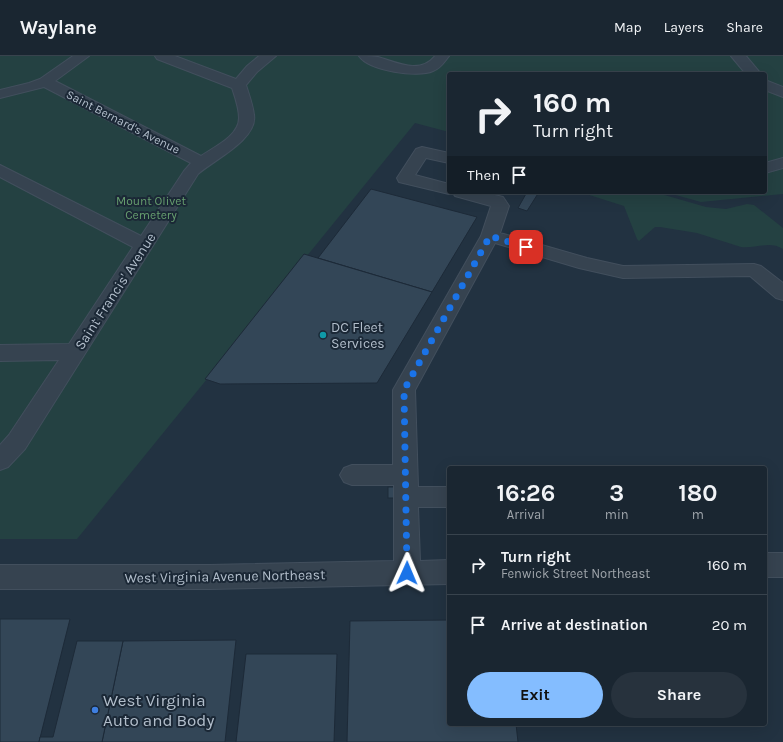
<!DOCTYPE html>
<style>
:root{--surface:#1a2631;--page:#27323d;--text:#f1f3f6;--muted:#9fa5ab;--line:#38434d;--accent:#84bdff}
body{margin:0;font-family:Karla,sans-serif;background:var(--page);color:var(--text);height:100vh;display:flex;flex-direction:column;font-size:15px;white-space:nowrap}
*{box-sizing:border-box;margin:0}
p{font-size:13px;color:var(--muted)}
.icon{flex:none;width:22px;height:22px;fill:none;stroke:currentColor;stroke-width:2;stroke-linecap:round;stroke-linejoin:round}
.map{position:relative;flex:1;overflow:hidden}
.details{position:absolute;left:447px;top:410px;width:320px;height:260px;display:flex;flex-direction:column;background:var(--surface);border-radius:4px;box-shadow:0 4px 16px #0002,0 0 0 1px var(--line)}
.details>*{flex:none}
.guide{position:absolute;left:447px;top:16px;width:320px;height:122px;border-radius:4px;box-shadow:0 4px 16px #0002,0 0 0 1px var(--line);background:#1a2631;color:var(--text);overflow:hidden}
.pin{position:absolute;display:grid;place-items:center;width:34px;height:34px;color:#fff;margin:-17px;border-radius:8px;box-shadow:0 2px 6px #0006}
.me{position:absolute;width:44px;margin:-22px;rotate:1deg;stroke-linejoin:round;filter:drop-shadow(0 0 3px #0008)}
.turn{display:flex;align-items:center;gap:14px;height:84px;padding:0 20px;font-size:18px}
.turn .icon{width:52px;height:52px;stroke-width:2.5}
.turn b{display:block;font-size:28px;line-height:34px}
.then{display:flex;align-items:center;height:38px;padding:0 20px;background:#0003;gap:8px;font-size:15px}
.eta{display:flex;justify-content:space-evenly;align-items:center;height:68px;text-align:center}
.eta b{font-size:24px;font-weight:700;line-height:28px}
.button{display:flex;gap:8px;margin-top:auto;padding:8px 20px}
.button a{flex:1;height:46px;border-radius:24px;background:var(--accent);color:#111;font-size:16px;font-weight:700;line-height:46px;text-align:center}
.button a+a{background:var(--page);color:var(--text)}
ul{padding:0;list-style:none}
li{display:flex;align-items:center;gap:12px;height:60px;padding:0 20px;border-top:1px solid var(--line)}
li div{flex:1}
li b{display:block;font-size:15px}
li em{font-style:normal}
header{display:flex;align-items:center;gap:24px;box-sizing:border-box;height:56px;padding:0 20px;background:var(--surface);border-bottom:1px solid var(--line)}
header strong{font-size:19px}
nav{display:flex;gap:22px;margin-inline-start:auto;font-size:14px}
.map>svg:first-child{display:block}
.green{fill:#244142}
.building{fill:#334657;stroke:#1d2a38}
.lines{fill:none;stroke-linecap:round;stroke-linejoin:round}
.minor-casing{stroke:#424f5d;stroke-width:2}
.minor{fill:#364350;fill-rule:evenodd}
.route{stroke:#1a73e8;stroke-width:7;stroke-dasharray:0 12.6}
.culture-dot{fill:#0f9aa8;stroke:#1b2836;stroke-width:1.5}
.shop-dot{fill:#3f7fe0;stroke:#1b2836;stroke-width:1.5}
.labels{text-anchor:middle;stroke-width:4;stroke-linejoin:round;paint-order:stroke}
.far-street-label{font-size:12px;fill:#b2becb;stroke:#1b2836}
.far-park-label{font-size:12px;fill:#679f6f;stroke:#1b2836}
.street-label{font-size:14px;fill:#b2becb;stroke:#1b2836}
.poi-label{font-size:14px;fill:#b2becb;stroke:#1b2836;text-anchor:start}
.near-poi-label{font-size:17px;fill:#b2becb;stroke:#1b2836;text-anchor:start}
</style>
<header>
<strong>Waylane</strong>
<nav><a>Map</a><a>Layers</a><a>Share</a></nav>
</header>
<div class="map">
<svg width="783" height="686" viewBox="0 0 783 686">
<rect width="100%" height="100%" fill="#223241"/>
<!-- green -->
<g class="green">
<polygon points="0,0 783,0 783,138 701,146 665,136 765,136 765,18 449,18 449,76 415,67 77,483 0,483"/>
<path d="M580 136H654L706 151 726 153 747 148 754 149 783 172V193C770 184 755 193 741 191L697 177 660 171H655L639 185 637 183 624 150Z"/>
</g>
<!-- building -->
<g class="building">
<polygon points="371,133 477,161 432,236 318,202"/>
<polygon points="527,136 539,136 527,155 518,152"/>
<polygon points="304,198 432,236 377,327 220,328 205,323"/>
<rect x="388" y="431" width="11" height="11"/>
<polygon points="0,563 70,563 39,686 0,686"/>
<polygon points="449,564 449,668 516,668 518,686 347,686 350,565"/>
<polygon points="236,584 225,686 102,686 123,585"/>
<polygon points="77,585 123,585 102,686 39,686 40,681 53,681"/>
<polygon points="246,598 337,598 334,686 236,686"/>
</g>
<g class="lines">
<!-- minor casing -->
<g class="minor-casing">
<g id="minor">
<path d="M73 0H89L55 25 201 100C214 91 239 80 239 62 239 52 235 41 232 32L157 3 155 0H175L236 23 247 10 259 0H276L257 16 246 29C249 39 253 49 254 59 258 83 214 104 198 118L25 393 8 411 0 414V389L9 379 59 304 0 305V289L69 288 133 191 0 121V109L141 180 184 115 191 107 44 31 0 42V34L29 27 40 23Z"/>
<path d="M359 0C365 0 373 0 378 1 396 6 420 19 435 0H449C444 6 441 12 433 15 418 22 369 15 359 0Z"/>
<polygon points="731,0 746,0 761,18 746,18"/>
<polygon points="765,24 783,31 783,41 765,34"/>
<polygon points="422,91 449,97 449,107 426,102 415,119 449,128 449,136 482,136 503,141 509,150 500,177 587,202 623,210 754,208 761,210 783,227 783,244 776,242 750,220 623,222 579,212 495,187 415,334 418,431 449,431 449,451 418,451 420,505 449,504 449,528 210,533 0,533 0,509 210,509 394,505 394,429 352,429 344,426 340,419 344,412 352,409 393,409 393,334 481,180 491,150 455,140 453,137 449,138 399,126 397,122 414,96 416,93"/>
<polygon points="783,102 783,112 765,117 765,107"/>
<rect x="765" y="497" width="18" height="24"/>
</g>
</g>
<!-- minor -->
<use href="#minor" class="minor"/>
</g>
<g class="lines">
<!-- route -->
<polyline class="route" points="407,517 404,334 490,180 526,191"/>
</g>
<!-- markers -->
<circle class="culture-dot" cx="323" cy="279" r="4"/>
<circle class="shop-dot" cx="95" cy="654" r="4"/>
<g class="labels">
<!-- far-street labels -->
<g class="far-street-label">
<text transform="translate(123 66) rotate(27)" y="4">Saint Bernard's Avenue</text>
</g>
<!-- far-park labels -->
<g class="far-park-label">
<text x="151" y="149">Mount Olivet<tspan x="151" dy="14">Cemetery</tspan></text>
</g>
<!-- street labels -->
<g class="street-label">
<text transform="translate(115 235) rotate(-57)" y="5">Saint Francis' Avenue</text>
<text transform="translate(225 520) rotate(-1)" y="5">West Virginia Avenue Northeast</text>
</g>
<!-- poi labels -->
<g class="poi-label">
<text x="331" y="276">DC Fleet<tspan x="331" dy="16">Services</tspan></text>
</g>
<!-- near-poi labels -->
<g class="near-poi-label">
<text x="103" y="650">West Virginia<tspan x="103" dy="20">Auto and Body</tspan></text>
</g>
</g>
</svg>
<div class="pin" style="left:526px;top:191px;background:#d93025"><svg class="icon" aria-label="arrive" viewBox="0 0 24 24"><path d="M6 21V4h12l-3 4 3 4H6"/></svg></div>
<svg class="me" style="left:407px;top:517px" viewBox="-20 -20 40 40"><path d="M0-17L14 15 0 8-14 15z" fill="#1a73e8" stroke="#fff" stroke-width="4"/></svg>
<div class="guide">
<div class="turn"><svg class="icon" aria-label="right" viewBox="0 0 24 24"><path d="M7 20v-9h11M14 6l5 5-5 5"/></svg><div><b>160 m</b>Turn right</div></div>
<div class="then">Then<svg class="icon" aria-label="arrive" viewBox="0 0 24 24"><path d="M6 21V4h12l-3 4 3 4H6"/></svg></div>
</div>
<section class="details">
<div class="eta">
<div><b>16:26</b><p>Arrival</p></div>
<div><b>3</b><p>min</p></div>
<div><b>180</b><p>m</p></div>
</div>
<ul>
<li><svg class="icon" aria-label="right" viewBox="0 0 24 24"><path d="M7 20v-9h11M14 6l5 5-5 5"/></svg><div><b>Turn right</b><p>Fenwick Street Northeast</p></div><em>160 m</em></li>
<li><svg class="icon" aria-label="arrive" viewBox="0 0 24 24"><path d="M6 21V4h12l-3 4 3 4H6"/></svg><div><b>Arrive at destination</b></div><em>20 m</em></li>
</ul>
<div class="button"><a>Exit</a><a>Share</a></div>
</section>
</div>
